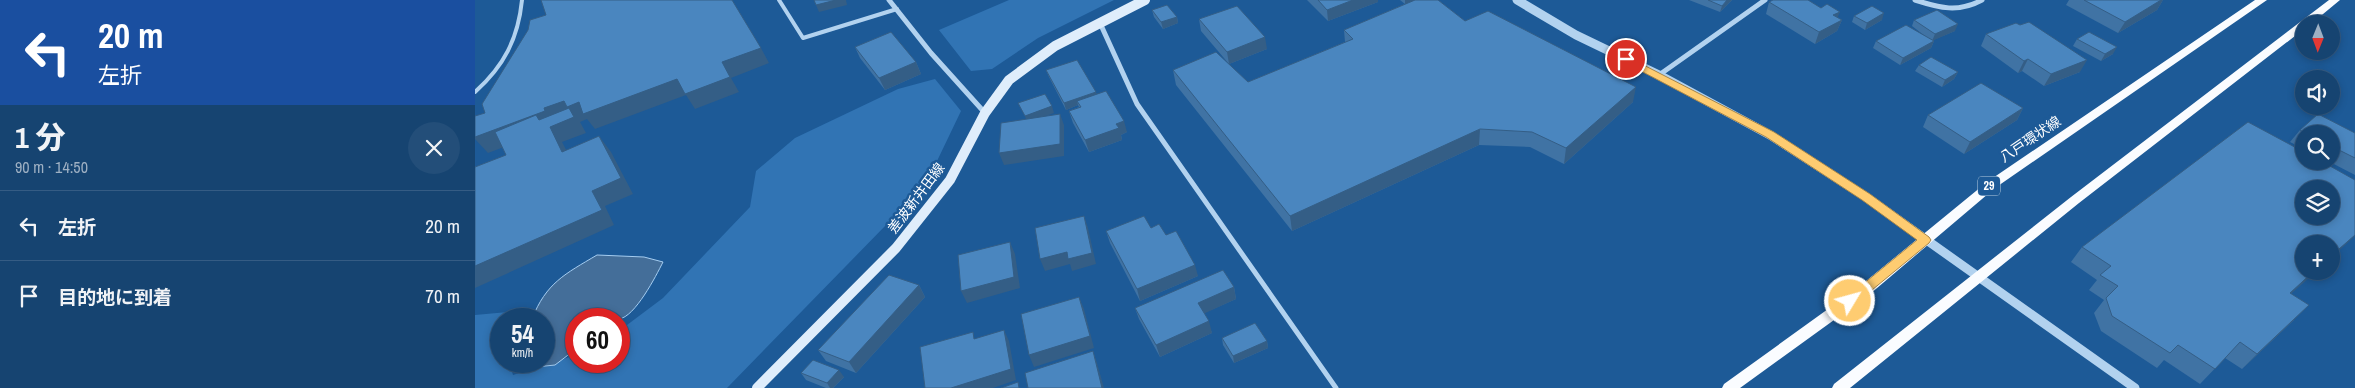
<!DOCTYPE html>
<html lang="ja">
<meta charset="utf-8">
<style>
:root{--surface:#164471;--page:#234e79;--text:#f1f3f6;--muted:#9eb0c3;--line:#355c84}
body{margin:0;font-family:"Archivo Narrow","Noto Sans JP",sans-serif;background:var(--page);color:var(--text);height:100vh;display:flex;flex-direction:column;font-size:19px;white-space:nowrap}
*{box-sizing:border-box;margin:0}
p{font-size:16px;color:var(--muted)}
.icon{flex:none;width:28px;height:28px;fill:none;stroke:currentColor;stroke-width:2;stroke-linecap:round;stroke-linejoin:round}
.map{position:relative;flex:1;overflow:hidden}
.details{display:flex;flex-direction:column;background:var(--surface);width:475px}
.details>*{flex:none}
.top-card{background:#1a4fa0;color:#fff;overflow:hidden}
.needle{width:32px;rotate:181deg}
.controls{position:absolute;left:1820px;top:15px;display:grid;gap:10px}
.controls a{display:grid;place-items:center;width:45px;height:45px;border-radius:50%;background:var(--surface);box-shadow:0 2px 8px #0003,0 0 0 1px var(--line);font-size:25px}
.speed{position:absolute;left:15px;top:308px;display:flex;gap:10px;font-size:25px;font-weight:700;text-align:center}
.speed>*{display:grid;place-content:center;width:65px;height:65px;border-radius:50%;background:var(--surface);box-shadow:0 2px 8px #0003,0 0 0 1px var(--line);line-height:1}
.speed small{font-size:12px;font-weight:400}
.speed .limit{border:8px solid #d22;background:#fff;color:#111}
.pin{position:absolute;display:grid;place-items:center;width:42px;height:42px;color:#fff;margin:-21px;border:2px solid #fff;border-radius:50%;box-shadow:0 1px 5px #0007}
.me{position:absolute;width:55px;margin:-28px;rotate:53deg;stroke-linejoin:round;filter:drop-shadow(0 0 4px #0008)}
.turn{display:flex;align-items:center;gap:18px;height:105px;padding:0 15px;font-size:22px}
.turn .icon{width:65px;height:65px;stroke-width:2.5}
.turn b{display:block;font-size:35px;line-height:42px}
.round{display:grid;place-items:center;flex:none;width:52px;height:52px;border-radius:26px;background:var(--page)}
.headline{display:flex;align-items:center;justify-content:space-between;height:85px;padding:0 15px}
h1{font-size:30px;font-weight:800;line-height:38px}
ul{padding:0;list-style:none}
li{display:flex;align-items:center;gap:15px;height:70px;padding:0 15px;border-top:1px solid var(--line)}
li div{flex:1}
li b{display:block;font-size:19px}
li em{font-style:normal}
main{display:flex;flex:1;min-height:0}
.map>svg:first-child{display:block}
.green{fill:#3174b4}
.water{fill:#446e99;stroke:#a5cdf1}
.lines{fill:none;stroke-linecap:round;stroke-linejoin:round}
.service{stroke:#b2d2ef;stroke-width:4}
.minor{stroke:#b2d2ef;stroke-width:5}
.tertiary{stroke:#b2d2ef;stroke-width:9}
.secondary{stroke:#dfedfb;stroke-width:10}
.primary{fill:#fafcff;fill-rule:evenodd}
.wall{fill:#4073a4}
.shaded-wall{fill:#345e86}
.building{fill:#4a86bf;stroke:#345e86;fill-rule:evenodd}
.route{fill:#fecc71;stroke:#a58549}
.labels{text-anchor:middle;stroke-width:5;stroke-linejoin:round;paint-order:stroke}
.shield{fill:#1d5a97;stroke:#bbcee0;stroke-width:1}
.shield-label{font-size:12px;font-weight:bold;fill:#fff}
.street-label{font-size:14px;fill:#fff;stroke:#1d5a97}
</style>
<main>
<section class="details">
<div class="top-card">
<div class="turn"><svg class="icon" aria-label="left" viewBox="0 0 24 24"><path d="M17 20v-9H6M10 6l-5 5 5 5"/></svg><div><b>20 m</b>左折</div></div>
</div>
<div class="headline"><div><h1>1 分</h1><p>90 m · 14:50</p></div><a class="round"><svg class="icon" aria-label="close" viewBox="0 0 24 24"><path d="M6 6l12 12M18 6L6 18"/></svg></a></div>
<ul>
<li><svg class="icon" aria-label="left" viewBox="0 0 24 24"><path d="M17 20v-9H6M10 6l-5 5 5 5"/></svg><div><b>左折</b></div><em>20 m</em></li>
<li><svg class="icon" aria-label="arrive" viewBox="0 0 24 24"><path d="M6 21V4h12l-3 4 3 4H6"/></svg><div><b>目的地に到着</b></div><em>70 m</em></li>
</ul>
</section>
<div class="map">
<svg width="1880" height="388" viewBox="0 0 1880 388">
<rect width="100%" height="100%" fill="#1d5a97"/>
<!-- green -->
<g class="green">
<polygon points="534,0 639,0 563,38 517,69 496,71 464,30"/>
<polygon points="460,79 486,111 451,184 252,388 0,388 0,315 33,312 32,319 26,319 26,361 34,361 38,375 101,355 101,361 144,361 144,331 188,298 275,207 281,171 320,138 423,89"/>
</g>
<!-- water -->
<path class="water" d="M122 255 169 257 188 262C181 276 160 317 144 319 132 321 115 319 101 319V349L80 365 61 367 54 361H69V319H57C71 283 90 274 122 255Z"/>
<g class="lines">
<!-- service -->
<g class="service">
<polyline points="304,0 328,38 422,9"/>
<path d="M0 92C29 66 43 39 47 0"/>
</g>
<!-- minor -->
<g class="minor">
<polyline points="414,0 456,53 510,113"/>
<path d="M1440 0C1465 8 1483 13 1507 0"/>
<polyline points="625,23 662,104 861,388"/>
<polyline points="1184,75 1290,0"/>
</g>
<!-- tertiary -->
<polyline class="tertiary" points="1042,0 1101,35 1184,75 1295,135 1391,197 1660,388"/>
<!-- secondary -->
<polyline class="secondary" points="282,388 421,248 475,180 510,113 534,80 580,46 670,0"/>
<!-- primary -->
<g class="primary">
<polygon points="1780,0 1792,0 1520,188 1395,294 1265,388 1247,388 1249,384 1385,286 1512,182"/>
<polygon points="1854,0 1865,0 1836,24 1829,24 1829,29 1604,203 1375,388 1357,388 1359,384 1596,197"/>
</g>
</g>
<!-- wall -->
<g class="wall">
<polygon points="832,0 903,0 903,2 853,21"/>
<polygon points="925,0 963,0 990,21 1158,102 1089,164 1055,147 1004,145 817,231 701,85 698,70 773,82 870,42 869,30 930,4"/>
<polygon points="1214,0 1257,0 1245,12"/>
<polygon points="1594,0 1688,0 1682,10 1643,33 1591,5"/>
<polygon points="1294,2 1362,17 1367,20 1362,31 1340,44 1291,14"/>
<polygon points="677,10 702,17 703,23 688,29 679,17"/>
<polygon points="1379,16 1407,20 1390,30 1377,22"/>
<polygon points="724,19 792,49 754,64 726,31"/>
<polygon points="1439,20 1480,31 1458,40 1459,41 1456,48 1425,65 1398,48 1401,41 1450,36 1437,26"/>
<polygon points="1511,34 1605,72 1569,86 1547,71 1543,73 1506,46"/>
<polygon points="1602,39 1638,54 1626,61 1598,46"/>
<polygon points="380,47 441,62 446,74 410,90 385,58"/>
<polygon points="1444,65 1483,72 1479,79 1467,87 1440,71"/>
<polygon points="571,70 622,94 652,132 646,135 647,140 614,152 598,123 594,111 604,107 603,105 591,110 574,77"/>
<polygon points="1548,108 1542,120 1489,154 1448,127 1453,115"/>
<polygon points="1825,130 1880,133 1880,175 1853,161 1856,161 1856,134 1829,134 1829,149 1815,142"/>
<polygon points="676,228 691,235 723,276 665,301 635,243 631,231"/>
<polygon points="1607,247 1817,294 1819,320 1767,369 1750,358 1725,384 1689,360 1682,368 1626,331 1619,313 1629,300 1614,290 1622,280 1596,262"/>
<polygon points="444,285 450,297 381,373 351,361 343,350"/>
<polygon points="759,287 761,299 729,313 737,333 685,357 664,319 660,308"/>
<polygon points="747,338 792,341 793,348 759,363 748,345"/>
<polygon points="326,373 369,377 358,388 351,388 331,380"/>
</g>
<!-- shaded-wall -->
<g class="shaded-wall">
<polygon points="361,0 371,0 372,5 344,12 341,5"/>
<polygon points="878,0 903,0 903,2 853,21 852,10"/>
<polygon points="930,0 941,0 930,4"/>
<polygon points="1252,0 1257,0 1245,12 1247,6"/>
<polygon points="1686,0 1688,0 1682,10 1643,33 1650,22"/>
<polygon points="1365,12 1360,23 1358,15"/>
<polygon points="1409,13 1407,20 1390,30 1392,23"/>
<polygon points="702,17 703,23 688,29 686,22"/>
<polygon points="1367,20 1362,31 1340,44 1344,32"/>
<polygon points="1483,24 1480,31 1457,41 1460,34"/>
<polygon points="790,37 792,49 754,64 752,52"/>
<polygon points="1459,41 1456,48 1425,65 1428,58"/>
<polygon points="1642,47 1638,54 1626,61 1630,54"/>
<polygon points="286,48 294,63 256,78 264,92 220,109 211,95 120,129 112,119 105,122 111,133 87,142 100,167 87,152 72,131 13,153 0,139 0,137 69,108 89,101 104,102 202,79"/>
<polygon points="1553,59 1547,71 1543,73 1549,61"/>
<polygon points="1612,60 1605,72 1569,86 1576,74"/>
<polygon points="441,62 446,74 410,90 404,78"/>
<polygon points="1483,72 1479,79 1467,87 1470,80"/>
<polygon points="1161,87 1158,102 1089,164 1091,148"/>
<polygon points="621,92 623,99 602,101 603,105 591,110 589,103"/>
<polygon points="577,106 579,113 552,123 550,116"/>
<polygon points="1548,108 1542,120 1489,154 1495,142"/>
<polygon points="585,114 589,125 589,156 529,165 524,153"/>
<polygon points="649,121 652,132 646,135 647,140 614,152 610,140 641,124"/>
<polygon points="1005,129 1004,145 817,231 815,216"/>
<polygon points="124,136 136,152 158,194 130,206 139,225 0,288 0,266 117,191"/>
<polygon points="609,216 613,228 621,264 597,271 595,264 570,271 565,259"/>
<polygon points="1880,235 1880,236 1856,258 1856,256"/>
<polygon points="535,242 540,254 545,288 492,303 486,291"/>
<polygon points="720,265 723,276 665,301 662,289"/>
<polygon points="1839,271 1842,271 1800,308 1815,293"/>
<polygon points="444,285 450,297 381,373 374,362"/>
<polygon points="759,287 761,299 726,315 723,303"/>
<polygon points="604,297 609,309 619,348 559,367 554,355"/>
<polygon points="1834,305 1819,320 1767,369 1782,354"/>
<polygon points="734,321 737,333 685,357 681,345"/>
<polygon points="529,330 534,341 541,380 518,388 476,388"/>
<polygon points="792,341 793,348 759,363 758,356"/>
<polygon points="618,351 622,363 629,388 627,388"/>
<polygon points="364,370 369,377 358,388 355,388 352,383"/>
</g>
<!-- building -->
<g class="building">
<polygon points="66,0 257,0 286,48 247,62 255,77 210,94 202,79 108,114 104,102 92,107 89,101 69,108 70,111 0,137 0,116 10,113 7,104 53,30 55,20 71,15"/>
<polygon points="339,0 361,0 341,5"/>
<polygon points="843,0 878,0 852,10"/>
<polygon points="940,0 963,0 990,21 1013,11 1161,87 1091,148 1057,132 1005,129 815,216 698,70 741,52 773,82 878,39 869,30"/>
<polygon points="1233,0 1252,0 1247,6"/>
<polygon points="1298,0 1333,0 1346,8 1352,4 1365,12 1358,15 1367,20 1344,32 1294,2"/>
<polygon points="1609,0 1686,0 1650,22"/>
<polygon points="692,5 702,17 686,22 677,10"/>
<polygon points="762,6 790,37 752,52 724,19"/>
<polygon points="1397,6 1409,13 1392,23 1379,16"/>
<polygon points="1462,10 1483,24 1460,34 1439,20"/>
<polygon points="1554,22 1612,60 1576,74 1553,59 1549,61 1511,34 1541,23 1545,25"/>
<polygon points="1431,25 1459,41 1428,58 1401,41"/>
<polygon points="416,32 441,62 404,78 380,47"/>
<polygon points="1614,32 1642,47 1630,54 1602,39"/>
<polygon points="1456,57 1483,72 1470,80 1444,65"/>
<polygon points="602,60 621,92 589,103 571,70"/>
<polygon points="1506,83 1548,108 1495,142 1453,115"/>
<polygon points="631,91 649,121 641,124 644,128 610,140 594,111 606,107 602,101"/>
<polygon points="570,94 577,106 550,116 543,103"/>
<polygon points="94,108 99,117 75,127 87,152 124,136 146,178 117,191 127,210 0,266 0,167 31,155 20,132 61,115 64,120"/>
<polygon points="585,114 585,144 524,153 526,123"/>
<polygon points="1843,114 1880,133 1880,158 1856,146 1856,134 1832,134 1825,130"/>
<path d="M1773 122 1829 152V161H1846L1880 180V235L1856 256V244H1829V271H1839L1815 293 1834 305 1782 354 1765 342 1740 369 1703 345 1695 353 1637 316 1631 298 1643 286 1625 275 1636 266 1607 247ZM1829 189H1856V216H1829Z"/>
<polygon points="609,216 617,253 593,259 592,252 565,259 560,228"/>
<polygon points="669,216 676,228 684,224 691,235 701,231 720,265 662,289 631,231"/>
<polygon points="535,242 539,277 486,291 483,255"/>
<polygon points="748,270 759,287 723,303 734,321 681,345 660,308"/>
<polygon points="414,275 444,285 374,362 343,350"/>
<polygon points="604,297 615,336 554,355 546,314"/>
<polygon points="780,323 792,341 758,356 747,338"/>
<polygon points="529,330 536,369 476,388 450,388 445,347 498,332 499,339"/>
<polygon points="618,351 627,388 553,388 550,373"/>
<polygon points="338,360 364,370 352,383 326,373"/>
<polygon points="543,382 544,388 526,388"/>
</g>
<!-- route -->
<polygon class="route" points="1151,56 1299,132 1395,194 1454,237 1456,240 1454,243 1380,304 1371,304 1369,301 1371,298 1442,240 1387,200 1291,137 1147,61 1147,57"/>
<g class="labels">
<!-- shield labels -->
<rect class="shield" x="1503" y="176.5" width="22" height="19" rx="4"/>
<g class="shield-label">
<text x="1514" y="190">29</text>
</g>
<!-- street labels -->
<g class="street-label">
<text transform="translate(1555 139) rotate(-34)" y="5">八戸環状線</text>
<text transform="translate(441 198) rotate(-53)" y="5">差波新井田線</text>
</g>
</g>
</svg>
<div class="controls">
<a><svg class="needle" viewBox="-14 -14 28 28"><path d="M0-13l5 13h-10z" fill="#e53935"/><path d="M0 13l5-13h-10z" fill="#9eb0c3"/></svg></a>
<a><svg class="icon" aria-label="sound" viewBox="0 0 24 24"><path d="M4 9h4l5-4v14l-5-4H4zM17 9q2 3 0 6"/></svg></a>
<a><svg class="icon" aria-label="search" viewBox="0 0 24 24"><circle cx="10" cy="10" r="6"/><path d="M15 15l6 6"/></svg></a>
<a><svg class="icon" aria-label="layers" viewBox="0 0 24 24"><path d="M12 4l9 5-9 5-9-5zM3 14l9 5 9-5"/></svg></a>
<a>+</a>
</div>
<div class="speed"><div>54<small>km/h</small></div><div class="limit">60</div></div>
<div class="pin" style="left:1151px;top:59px;background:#d93025"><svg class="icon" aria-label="arrive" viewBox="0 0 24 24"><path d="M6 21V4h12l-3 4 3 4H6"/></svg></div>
<svg class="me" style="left:1375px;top:301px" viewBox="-20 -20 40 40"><circle r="17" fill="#fecc71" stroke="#fff" stroke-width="3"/><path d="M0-11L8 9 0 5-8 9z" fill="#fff"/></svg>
</div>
</main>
